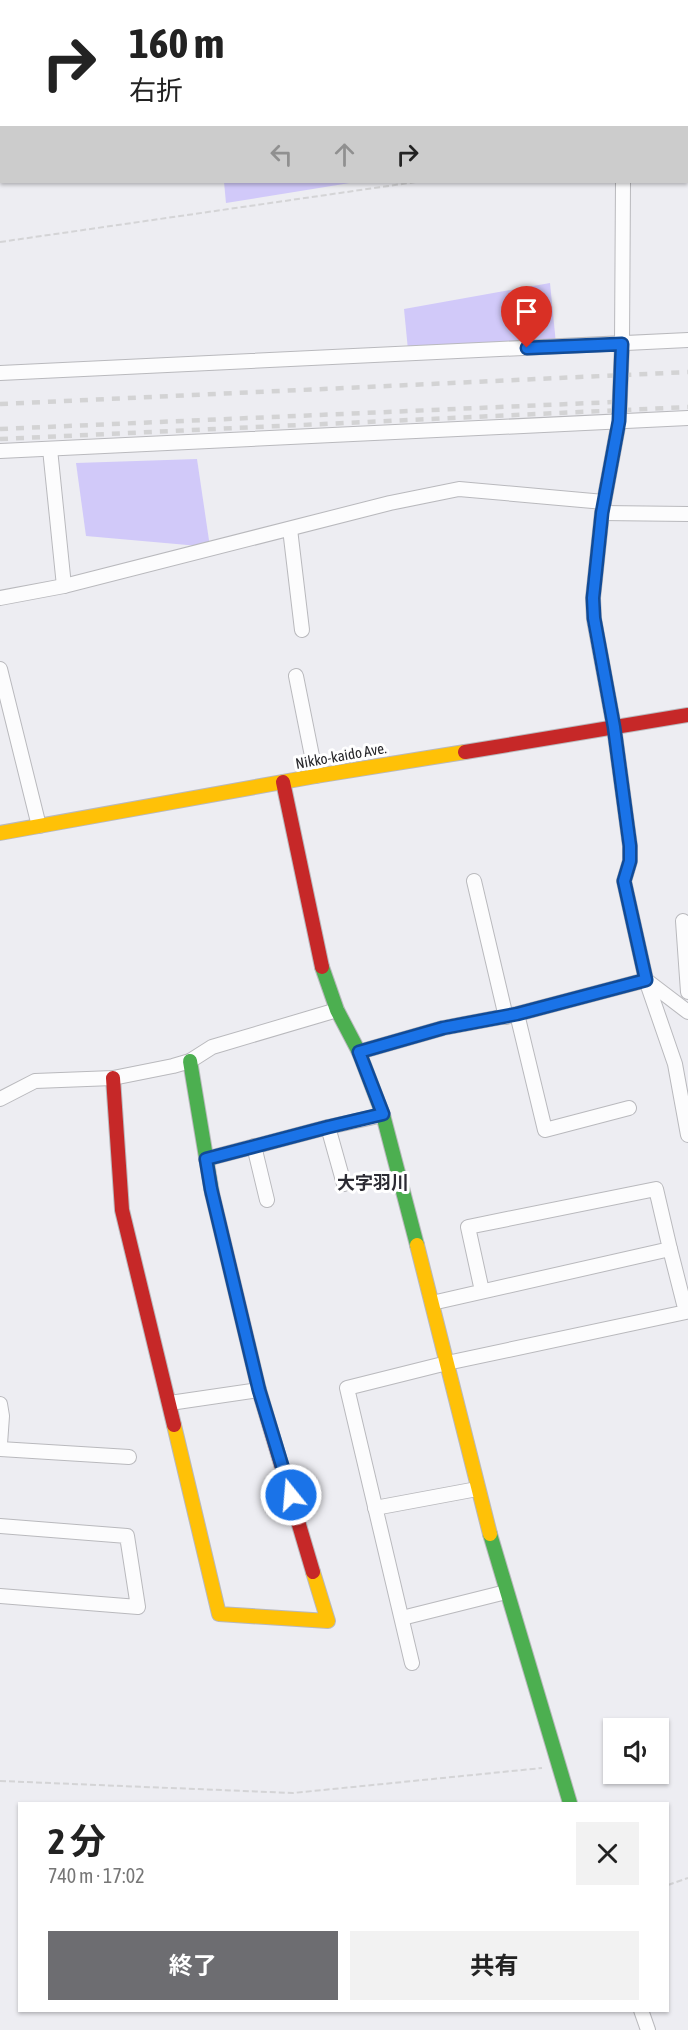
<!DOCTYPE html>
<html lang="ja">
<meta charset="utf-8">
<style>
:root{--surface:#fff;--page:#f2f2f2;--text:#222;--muted:#767676;--accent:#6d6d71}
body{margin:0;font-family:"Asap Condensed","Noto Sans JP",sans-serif;background:var(--page);color:var(--text);height:100vh;display:flex;flex-direction:column;font-size:22px;white-space:nowrap}
*{box-sizing:border-box;margin:0}
p{font-size:20px;color:var(--muted)}
.icon{flex:none;width:33px;height:33px;fill:none;stroke:currentColor;stroke-width:2;stroke-linecap:round;stroke-linejoin:round}
.map{position:relative;flex:1;overflow:hidden}
.panel{position:absolute;left:18px;top:1802px;width:651px;height:210px;display:flex;flex-direction:column;background:var(--surface);border-radius:0px;box-shadow:0 2px 4px #0004}
.panel>*{flex:none}
.banner{position:absolute;left:0px;top:0px;width:688px;height:183px;box-shadow:0 2px 4px #0004;background:#fff;color:var(--text);overflow:hidden}
.tools{position:absolute;left:603px;top:1718px;display:grid;gap:12px}
.tools a{display:grid;place-items:center;width:66px;height:66px;border-radius:0px;background:var(--surface);box-shadow:0 2px 4px #0004;font-size:30px}
.pin{position:absolute;display:grid;place-items:center;width:51px;height:51px;color:#fff;margin:-62px -26px;border-radius:50% 50% 50% 0;rotate:-45deg;box-shadow:0 0 6px #0007}
.pin .icon{rotate:45deg}
.me{position:absolute;width:66px;margin:-33px;rotate:343deg;stroke-linejoin:round;filter:drop-shadow(0 0 4px #0008)}
.turn{display:flex;align-items:center;gap:21px;height:126px;padding:0 30px;font-size:27px}
.turn .icon{width:78px;height:78px;stroke-width:2.5}
.turn b{display:block;font-size:42px;line-height:51px}
.lanes{display:flex;align-items:center;height:57px;padding:0 30px;background:#0003;justify-content:center;gap:30px;direction:ltr}
.lanes .off{opacity:.35}
.round{display:grid;place-items:center;flex:none;width:63px;height:63px;border-radius:0px;background:var(--page)}
.headline{display:flex;align-items:center;justify-content:space-between;height:102px;padding:0 30px}
h1{font-size:36px;font-weight:700;line-height:45px}
.button{display:flex;gap:12px;margin-top:auto;padding:12px 30px}
.button a{flex:1;height:69px;border-radius:0px;background:var(--accent);color:#fff;font-size:24px;font-weight:700;line-height:69px;text-align:center}
.button a+a{background:var(--page);color:var(--text)}
.map>svg:first-child{display:block}
.forest{fill:#d1c9f9}
.lines{fill:none;stroke-linecap:round;stroke-linejoin:round}
.street-casing{stroke:#b9b9bd;stroke-width:16}
.fast-casing{stroke:#b9b9bd;stroke-width:16}
.slow-casing{stroke:#b9b9bd;stroke-width:16}
.jam-casing{stroke:#b9b9bd;stroke-width:16}
.path{stroke:#d4d4d6;stroke-width:2;stroke-dasharray:6 3;stroke-linecap:butt}
.street{stroke:#fcfcfd;stroke-width:14}
.fast{stroke:#4caf50;stroke-width:14}
.slow{stroke:#ffc107;stroke-width:14}
.jam{stroke:#c62828;stroke-width:14}
.rail{stroke:#d3d3d4;stroke-width:4.5;stroke-dasharray:8 8;stroke-linecap:butt}
.route-casing{stroke:#114b97;stroke-width:15}
.route{stroke:#1a73e8;stroke-width:10}
.labels{text-anchor:middle;stroke-width:6;stroke-linejoin:round;paint-order:stroke}
.street-label{font-size:15px;fill:#28282c;stroke:#fff}
.quarter-label{font-size:18px;font-weight:bold;fill:#2c2b33;stroke:#fff}
</style>
<div class="map">
<svg width="688" height="2030" viewBox="0 0 688 2030">
<rect width="100%" height="100%" fill="#ededf2"/>
<!-- forest -->
<g class="forest">
<polygon points="224,182 356,182 226,203"/>
<polygon points="550,283 556,344 408,350 404,309"/>
<polygon points="197,459 210,547 86,536 76,463"/>
</g>
<g class="lines">
<!-- street casing -->
<g class="street-casing">
<g id="street">
<polyline points="623,0 623,2"/>
<polyline points="623,182 622,344 619,421 602,513 593,598 594,619 614,727 630,846 630,861 624,881 646,980 675,1064 688,1135"/>
<polyline points="0,373 688,340"/>
<polyline points="50,449 64,586"/>
<polyline points="0,451 688,418"/>
<polyline points="602,513 688,514"/>
<polyline points="290,529 302,630"/>
<polyline points="0,598 64,586 390,503 459,489 604,502"/>
<polyline points="0,669 39,826"/>
<polyline points="296,676 316,776"/>
<polyline points="474,881 506,1017"/>
<polyline points="683,921 688,992"/>
<polyline points="646,980 688,1012"/>
<polyline points="517,1014 545,1130 629,1108"/>
<polyline points="359,1052 443,1028 517,1014 646,980"/>
<polyline points="0,1099 35,1081 113,1078 173,1066 190,1061 212,1047 337,1010"/>
<polyline points="328,1127 344,1184"/>
<polyline points="254,1146 267,1200"/>
<polyline points="206,1159 328,1127 383,1115"/>
<polyline points="432,1303 670,1249 656,1189 468,1227 482,1291"/>
<polyline points="170,1403 259,1390"/>
<polyline points="0,1404 2,1416 0,1444"/>
<polyline points="0,1449 129,1457"/>
<polyline points="375,1508 477,1489"/>
<polyline points="0,1526 127,1536 138,1607 0,1596"/>
<polyline points="402,1618 506,1592"/>
<polyline points="412,1663 347,1388 447,1363 686,1312 670,1249"/>
<polyline points="641,2010 648,2030"/>
</g>
</g>
<!-- fast casing -->
<g class="fast-casing">
<g id="fast">
<polyline points="322,967 337,1010 359,1052 383,1115 417,1245"/>
<polyline points="190,1061 212,1193"/>
<polyline points="490,1534 570,1803"/>
</g>
</g>
<!-- slow casing -->
<g class="slow-casing">
<g id="slow">
<polyline points="0,833 316,776 465,752"/>
<polyline points="417,1245 490,1534"/>
<polyline points="174,1425 219,1614 328,1621 313,1572"/>
</g>
</g>
<!-- jam casing -->
<g class="jam-casing">
<g id="jam">
<polyline points="465,752 688,715"/>
<polyline points="283,782 322,967"/>
<polyline points="113,1078 122,1210 174,1425"/>
<polyline points="212,1193 259,1390 313,1572"/>
</g>
</g>
<!-- path -->
<g class="path">
<polyline points="687,141 688,141"/>
<polyline points="0,242 416,182"/>
<polyline points="0,1781 293,1793 542,1768"/>
<polyline points="668,1885 688,1878"/>
</g>
<!-- street -->
<use href="#street" class="street"/>
<!-- fast -->
<use href="#fast" class="fast"/>
<!-- slow -->
<use href="#slow" class="slow"/>
<!-- jam -->
<use href="#jam" class="jam"/>
<!-- rail -->
<g class="rail">
<polyline points="0,404 688,372"/>
<polyline points="0,429 614,402"/>
<polyline points="0,439 688,407"/>
</g>
</g>
<g class="lines">
<!-- route casing -->
<g class="route-casing">
<polyline id="route" points="291,1495 259,1390 211,1189 206,1159 328,1127 383,1114 359,1052 443,1028 517,1014 646,980 624,881 630,861 630,846 614,727 594,618 593,598 602,513 619,421 622,344 527,348"/>
</g>
<!-- route -->
<use href="#route" class="route"/>
</g>
<g class="labels">
<!-- street labels -->
<g class="street-label">
<text transform="translate(341 756) rotate(-10)" y="5">Nikko-kaido Ave.</text>
</g>
<!-- quarter labels -->
<g class="quarter-label">
<text x="373" y="1189">大字羽川</text>
</g>
</g>
</svg>
<div class="tools">
<a><svg class="icon" aria-label="sound" viewBox="0 0 24 24"><path d="M4 9h4l5-4v14l-5-4H4zM17 9q2 3 0 6"/></svg></a>
</div>
<div class="pin" style="left:527px;top:348px;background:#d93025"><svg class="icon" aria-label="arrive" viewBox="0 0 24 24"><path d="M6 21V4h12l-3 4 3 4H6"/></svg></div>
<svg class="me" style="left:291px;top:1495px" viewBox="-20 -20 40 40"><circle r="17" fill="#1a73e8" stroke="#fff" stroke-width="3"/><path d="M0-11L8 9 0 5-8 9z" fill="#fff"/></svg>
<div class="banner">
<div class="turn"><svg class="icon" aria-label="right" viewBox="0 0 24 24"><path d="M7 20v-9h11M14 6l5 5-5 5"/></svg><div><b>160 m</b>右折</div></div>
<div class="lanes"><svg class="icon off" aria-label="left" viewBox="0 0 24 24"><path d="M17 20v-9H6M10 6l-5 5 5 5"/></svg><svg class="icon off" aria-label="ahead" viewBox="0 0 24 24"><path d="M12 20V5M6 11l6-6 6 6"/></svg><svg class="icon" aria-label="right" viewBox="0 0 24 24"><path d="M7 20v-9h11M14 6l5 5-5 5"/></svg></div>
</div>
<section class="panel">
<div class="headline"><div><h1>2 分</h1><p>740 m · 17:02</p></div><a class="round"><svg class="icon" aria-label="close" viewBox="0 0 24 24"><path d="M6 6l12 12M18 6L6 18"/></svg></a></div>
<div class="button"><a>終了</a><a>共有</a></div>
</section>
</div>
